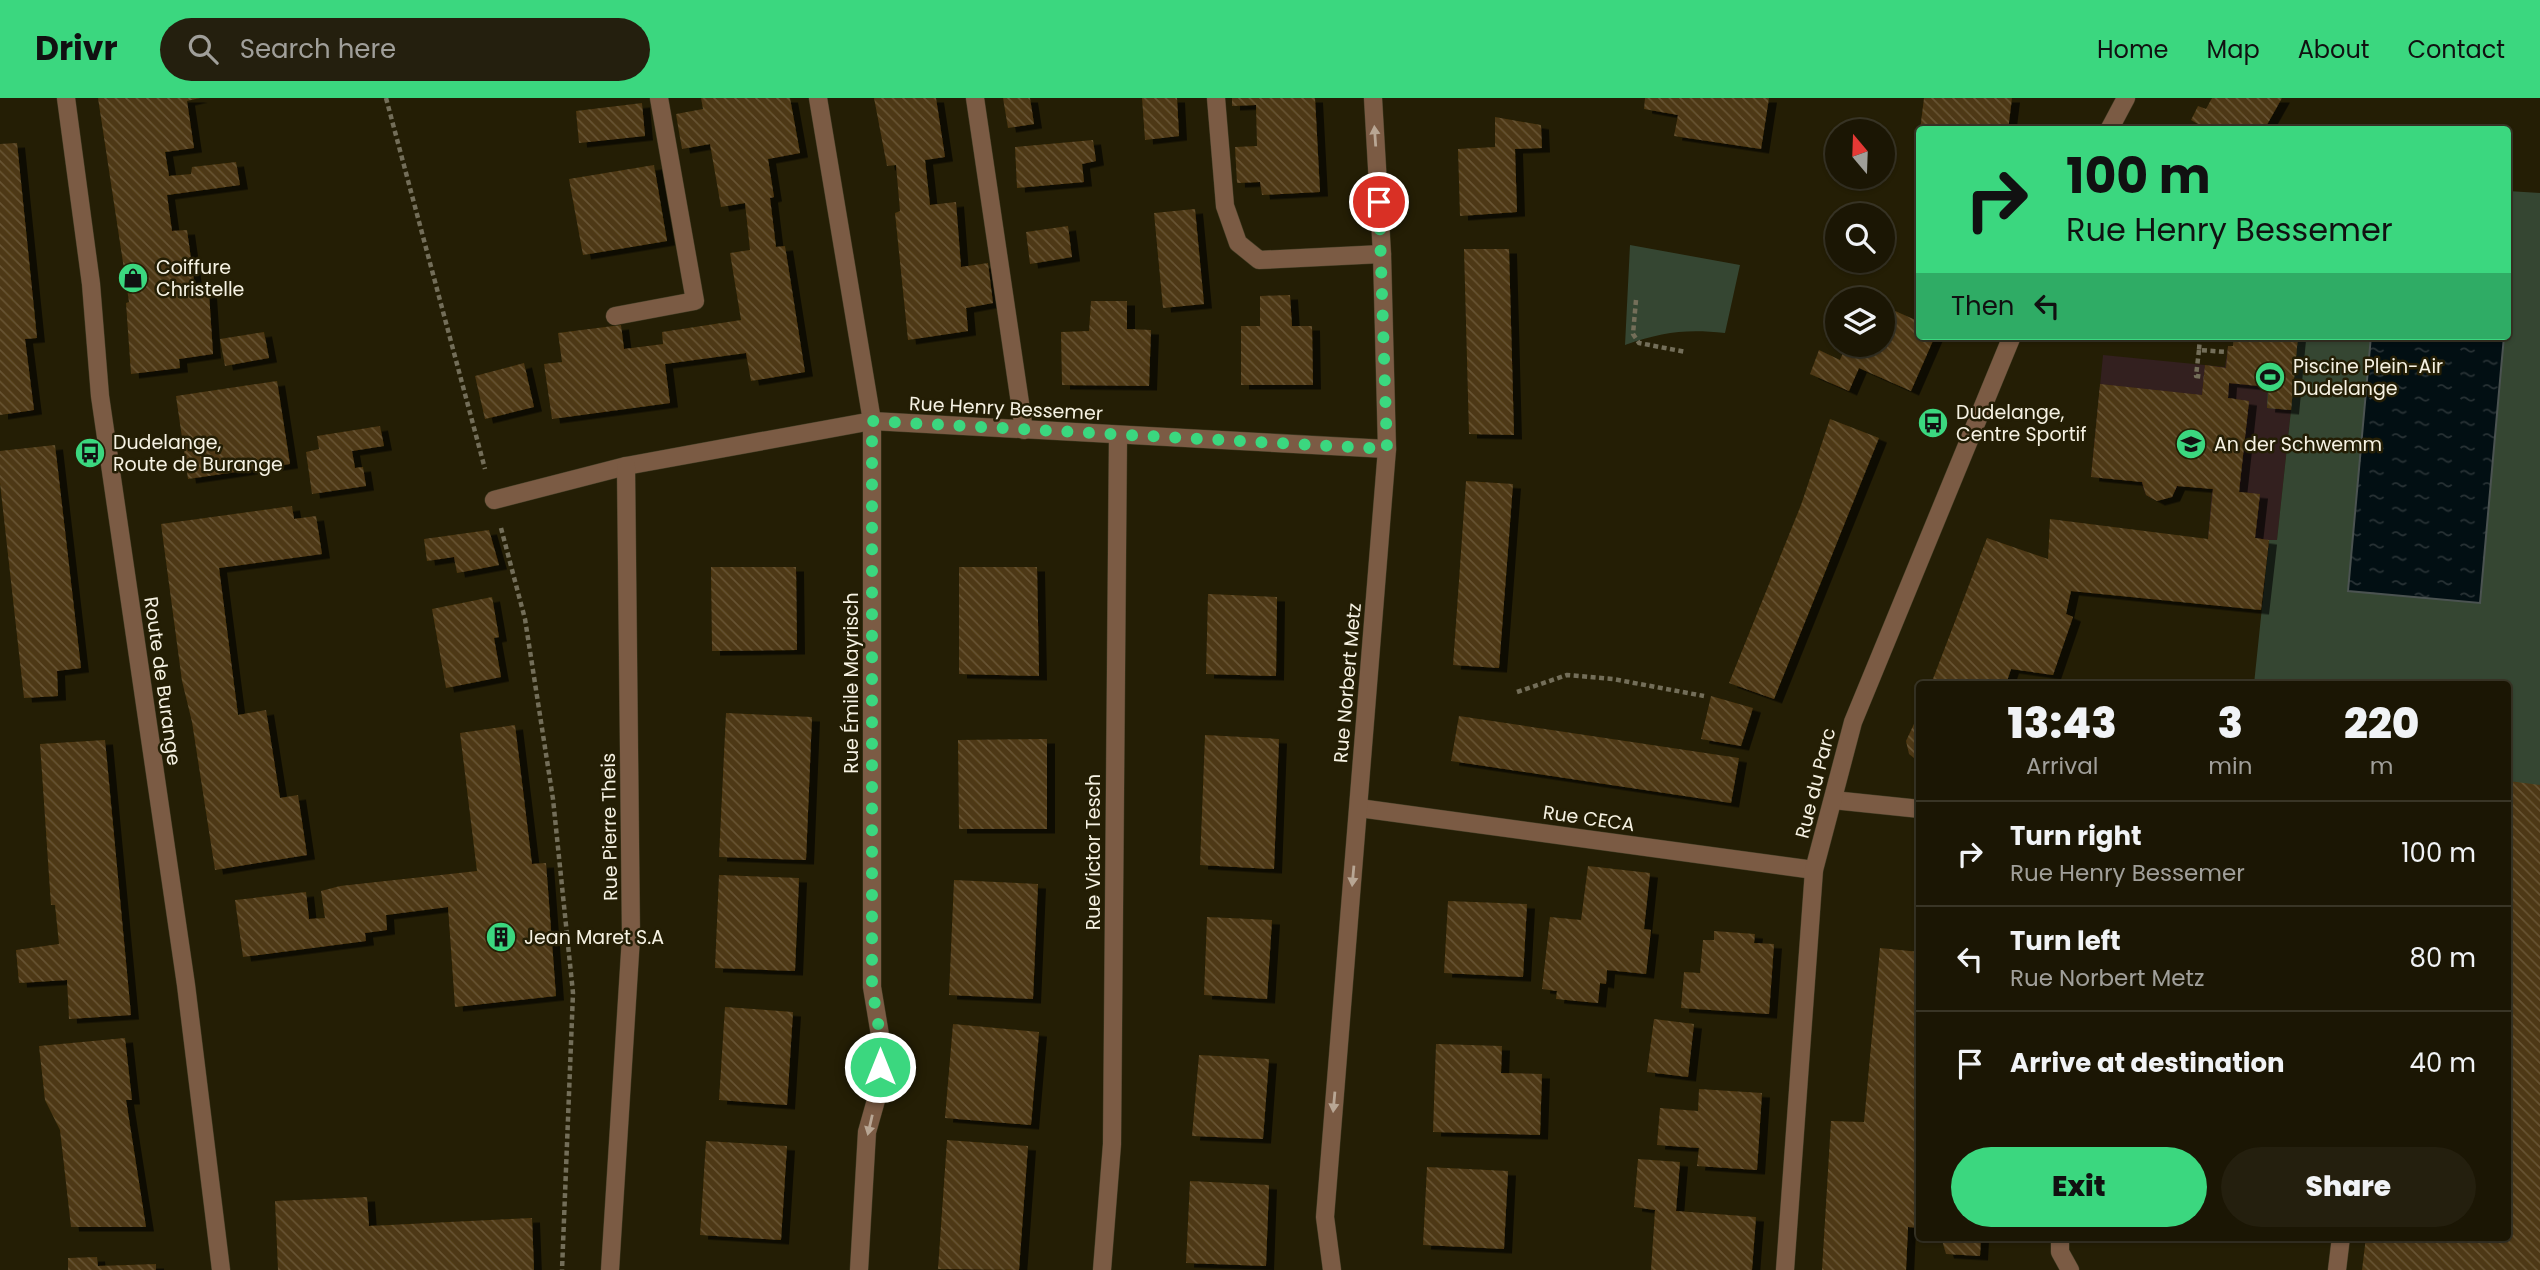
<!DOCTYPE html>
<meta charset="utf-8">
<style>
:root{--surface:#1b1604;--page:#241f0e;--text:#f1f3f6;--muted:#a09f9a;--line:#393526;--accent:#3bd77f}
body{margin:0;font-family:Poppins,sans-serif;background:var(--page);color:var(--text);height:100vh;display:flex;flex-direction:column;font-size:26px;white-space:nowrap}
*{box-sizing:border-box;margin:0}
p{font-size:23px;color:var(--muted)}
.icon{flex:none;width:38px;height:38px;fill:none;stroke:currentColor;stroke-width:2;stroke-linecap:round;stroke-linejoin:round}
.map{position:relative;flex:1;overflow:hidden}
.sheet{position:absolute;left:1916px;top:583px;width:595px;height:560px;display:flex;flex-direction:column;background:var(--surface);border-radius:7px;box-shadow:0 2px 5px #0004,0 0 0 2px var(--line)}
.sheet>*{flex:none}
.hud{position:absolute;left:1916px;top:28px;width:595px;height:214px;border-radius:7px;box-shadow:0 2px 5px #0004,0 0 0 2px var(--line);background:#3bd77f;color:#111;overflow:hidden}
.needle{width:46px;rotate:341deg}
.buttons{position:absolute;left:1825px;top:21px;display:grid;gap:14px}
.buttons a{display:grid;place-items:center;width:70px;height:70px;border-radius:50%;background:var(--surface);box-shadow:0 2px 5px #0004,0 0 0 2px var(--line);font-size:35px}
.pin{position:absolute;display:grid;place-items:center;width:60px;height:60px;color:#fff;margin:-30px;border:4px solid #fff;border-radius:50%;box-shadow:0 2px 7px #0007}
.me{position:absolute;width:77px;margin:-38px;rotate:0deg;stroke-linejoin:round;filter:drop-shadow(0 0 5px #0008)}
.turn{display:flex;align-items:center;gap:24px;height:147px;padding:0 35px;font-size:32px}
.turn .icon{width:91px;height:91px;stroke-width:2.5}
.turn b{display:block;font-size:49px;line-height:60px}
.then{display:flex;align-items:center;height:66px;padding:0 35px;background:#0003;gap:14px;font-size:26px}
.eta{display:flex;justify-content:space-evenly;align-items:center;height:119px;text-align:center}
.eta b{font-size:42px;font-weight:800;line-height:49px}
.button{display:flex;gap:14px;margin-top:auto;padding:14px 35px}
.button a{flex:1;height:80px;border-radius:42px;background:var(--accent);color:#111;font-size:28px;font-weight:800;line-height:80px;text-align:center}
.button a+a{background:var(--page);color:var(--text)}
ul{padding:0;list-style:none}
li{display:flex;align-items:center;gap:21px;height:105px;padding:0 35px;border-top:2px solid var(--line)}
li div{flex:1}
li b{display:block;font-size:26px}
li em{font-style:normal}
header{display:flex;align-items:center;gap:42px;box-sizing:border-box;height:98px;padding:0 35px;background:var(--accent);color:#111}
header strong{font-size:33px}
nav{display:flex;gap:38px;margin-inline-start:auto;font-size:24px}
.search{width:490px;height:63px;background:var(--page);display:flex;align-items:center;gap:18px;box-sizing:border-box;padding:0 24px;border-radius:38px;color:var(--muted);font-size:26px}
.map>svg:first-child{display:block}
.education{fill:#33201f}
.green{fill:#354632}
.water{fill:url(#water-ripples);stroke:#4b5351;stroke-width:2}
.building{fill:url(#building-back-hatch);filter:url(#shadow)}
.lines{fill:none;stroke-linecap:round;stroke-linejoin:round}
.minor-casing{stroke:#413c24;stroke-width:19}
.path{stroke:#736e59;stroke-width:4.5;stroke-dasharray:5 3.5;stroke-linecap:butt}
.minor{stroke:#7b5b44;stroke-width:18}
.oneway{fill:#b8a694}
.route{stroke:#3bd77f;stroke-width:12;stroke-dasharray:0 21.6}
.labels{text-anchor:middle;stroke-width:5;stroke-linejoin:round;paint-order:stroke}
.poi-label{font-size:19px;fill:#f6f2e3;stroke:#241e05;text-anchor:start}
.street-label{font-size:19px;fill:#f6f2e3;stroke:#241e05}
</style>
<header>
<strong>Drivr</strong>
<div class="search"><svg class="icon" aria-label="search" viewBox="0 0 24 24"><circle cx="10" cy="10" r="6"/><path d="M15 15l6 6"/></svg>Search here</div>
<nav><a>Home</a><a>Map</a><a>About</a><a>Contact</a></nav>
</header>
<div class="map">
<svg width="2540" height="1172" viewBox="0 0 2540 1172">
<defs>
<pattern id="water-ripples" width="26" height="14" patternUnits="userSpaceOnUse" patternTransform="scale(1.75)"><rect width="26" height="14" fill="#020f13"/><path d="M2 4q2-2 4 0t4 0M15 11q2-2 4 0t4 0" fill="none" stroke="#283235"/></pattern>
<pattern id="building-back-hatch" width="6" height="6" patternUnits="userSpaceOnUse" patternTransform="scale(1.75)"><rect width="6" height="6" fill="#4d3712"/><path d="M-1 5l2 2M0 0l6 6M5-1l2 2" fill="none" stroke="#675434"/></pattern>
<filter id="shadow"><feDropShadow dx="8" dy="4.5" stdDeviation="0" flood-color="#0009"/></filter>
</defs>
<rect width="100%" height="100%" fill="#241e05"/>
<!-- education -->
<polygon class="education" points="2228,248 2233,248 2291,312 2277,443 2208,441 2212,391 2178,388 2172,399 2157,403 2146,397 2141,384 2091,379 2103,257 2225,269"/>
<!-- green -->
<g class="green">
<polygon points="2508,93 2540,95 2540,1172 2508,1139 2508,586 2254,586 2269,442 2277,442 2291,312 2267,310 2268,289 2231,270 2234,238 2508,238"/>
<path d="M1630 147 1740 167 1725 235C1685 231 1663 234 1625 247Z"/>
</g>
<!-- water -->
<polygon class="water" points="2371,238 2504,238 2480,505 2348,493"/>
<!-- building -->
<g class="building">
<polygon points="98,0 200,0 187,3 194,50 165,54 169,78 191,76 192,69 236,64 240,87 167,97 172,133 187,132 196,197 209,195 213,256 179,261 180,270 131,276 126,205 129,204"/>
<polygon points="701,0 790,0 800,55 768,61 774,99 770,100 776,149 785,148 805,274 751,283 746,255 665,266 670,305 552,321 544,266 562,264 558,235 621,227 624,251 663,246 662,234 741,222 730,155 750,152 745,105 721,109 710,46 682,51 679,34 676,16 703,11"/>
<polygon points="874,0 936,0 945,59 925,62 930,107 956,104 961,169 988,165 993,205 966,210 968,233 908,242 895,115 900,113 896,67 887,68"/>
<polygon points="1003,0 1030,0 1034,26 1008,30"/>
<polygon points="1142,0 1177,0 1179,38 1145,42"/>
<polygon points="1232,0 1315,0 1320,94 1262,97 1260,84 1237,85 1235,49 1257,48 1256,7 1232,8"/>
<polygon points="1645,0 1769,0 1761,51 1674,38 1678,17 1644,11"/>
<polygon points="1924,0 2012,0 2008,32 1920,32"/>
<polygon points="2212,0 2282,0 2264,32 2195,32 2198,26 2191,22 2198,8 2206,11"/>
<polygon points="642,5 645,38 579,45 576,13"/>
<polygon points="1495,19 1541,27 1542,50 1515,51 1517,114 1460,118 1458,51 1495,49"/>
<polygon points="1093,42 1096,63 1082,66 1084,84 1017,90 1015,49"/>
<polygon points="17,45 37,240 25,241 34,312 0,317 0,46"/>
<polygon points="654,67 667,143 583,157 569,81"/>
<polygon points="1195,111 1204,206 1163,210 1154,115"/>
<polygon points="1068,128 1072,159 1030,166 1026,134"/>
<polygon points="1464,151 1509,151 1514,337 1469,336"/>
<polygon points="1290,197 1292,228 1312,228 1313,287 1241,287 1241,228 1260,228 1260,198"/>
<polygon points="1091,203 1127,203 1127,231 1151,232 1149,288 1062,287 1061,234 1089,233"/>
<polygon points="1884,208 1920,224 1920,238 1935,238 1911,293 1859,270 1849,293 1810,276 1819,252 1840,262 1846,247 1883,247"/>
<polygon points="264,234 269,260 225,268 220,241"/>
<polygon points="2234,238 2298,238 2291,312 2267,310 2269,289 2229,285 2228,300 2249,303 2239,394 2260,396 2255,440 2269,442 2261,512 2071,493 2066,516 2073,519 2053,577 2011,571 2006,586 1931,586 1987,440 2048,461 2050,421 2208,441 2213,391 2177,388 2172,399 2157,403 2146,397 2142,384 2091,379 2100,286 2202,297 2205,267 2226,270 2228,248 2233,248"/>
<polygon points="524,265 534,309 485,321 475,278"/>
<polygon points="277,283 290,366 188,381 176,298"/>
<polygon points="1830,321 1879,340 1774,601 1729,585 1801,407"/>
<polygon points="380,328 384,348 352,353 355,370 363,369 366,388 312,396 306,354 319,351 317,338"/>
<polygon points="55,347 81,570 57,573 58,598 24,600 0,385 0,353"/>
<polygon points="1466,383 1513,386 1499,570 1453,567"/>
<polygon points="292,408 294,421 316,418 322,456 219,470 238,617 266,612 280,700 298,697 307,757 215,772 192,624 182,583 161,426"/>
<polygon points="489,432 499,467 457,475 454,459 427,463 424,441"/>
<polygon points="711,469 796,469 797,552 712,553"/>
<polygon points="959,469 1037,469 1039,578 959,576"/>
<polygon points="1208,496 1277,499 1276,578 1206,576"/>
<polygon points="492,499 499,539 494,540 501,579 446,590 432,511"/>
<polygon points="1711,598 1753,610 1741,648 1701,641"/>
<polygon points="1920,613 1920,665 1909,656 1906,643"/>
<polygon points="726,615 812,619 806,762 719,759"/>
<polygon points="1459,618 1739,660 1731,705 1451,663"/>
<polygon points="515,627 532,766 546,765 556,898 455,909 448,809 386,817 387,832 365,835 366,843 243,859 235,802 306,794 309,821 325,820 321,793 340,788 477,773 460,635"/>
<polygon points="1205,637 1279,641 1274,771 1200,767"/>
<polygon points="1047,641 1047,731 959,731 958,642"/>
<polygon points="105,642 131,917 69,921 67,882 19,885 16,852 59,846 55,807 51,807 40,646"/>
<polygon points="2508,683 2540,687 2540,1172 2362,1172 2366,1139 2508,1139"/>
<polygon points="1588,768 1650,775 1644,831 1651,832 1646,876 1607,872 1606,886 1600,885 1598,905 1556,901 1557,893 1542,891 1550,819 1581,822"/>
<polygon points="719,777 799,780 795,873 715,870"/>
<polygon points="954,782 1038,786 1033,901 949,897"/>
<polygon points="1448,803 1527,806 1523,879 1444,875"/>
<polygon points="1207,819 1272,822 1267,901 1204,897"/>
<polygon points="1714,833 1755,836 1754,845 1774,846 1769,916 1681,910 1684,874 1700,875 1703,842 1714,842"/>
<polygon points="1880,850 1920,854 1920,1130 1908,1129 1906,1172 1822,1172 1831,1023 1864,1024"/>
<polygon points="725,909 793,914 787,1007 719,1002"/>
<polygon points="1654,921 1694,926 1688,979 1647,974"/>
<polygon points="953,926 1039,934 1031,1027 945,1020"/>
<polygon points="125,940 132,1002 126,1002 146,1129 71,1129 60,1032 45,1002 39,948"/>
<polygon points="1436,946 1502,948 1501,975 1542,976 1540,1037 1433,1034"/>
<polygon points="1199,957 1269,961 1263,1041 1192,1038"/>
<polygon points="1699,991 1762,995 1757,1072 1697,1068 1699,1050 1657,1047 1660,1010 1698,1013"/>
<polygon points="947,1042 1028,1048 1019,1172 938,1171"/>
<polygon points="706,1043 787,1048 781,1142 700,1137"/>
<polygon points="1638,1061 1680,1064 1676,1113 1756,1119 1752,1172 1651,1172 1655,1112 1634,1109"/>
<polygon points="1427,1069 1508,1073 1504,1151 1423,1147"/>
<polygon points="1190,1083 1269,1087 1266,1168 1186,1165"/>
<polygon points="367,1099 369,1128 532,1120 534,1172 278,1172 275,1103"/>
<polygon points="1941,1139 1981,1139 1980,1158 1946,1156"/>
<polygon points="97,1159 98,1168 156,1166 156,1172 68,1172 68,1160"/>
</g>
<g class="lines">
<!-- minor casing -->
<g class="minor-casing">
<g id="minor">
<polyline points="66,0 91,186 100,298 186,887 221,1172"/>
<polyline points="818,0 872,323 872,889 881,943 878,995 867,1034 859,1172"/>
<polyline points="975,0 1024,332"/>
<polyline points="1216,0 1225,108 1238,145 1259,162 1382,156"/>
<polyline points="2109,32 2126,0"/>
<polyline points="615,218 695,203 659,0"/>
<polyline points="494,402 626,368 872,323 1387,351"/>
<polyline points="1833,702 1920,711"/>
<polyline points="1359,710 1814,772"/>
<polyline points="2060,1139 2060,1154 2070,1172"/>
<polyline points="610,1172 631,839 626,368"/>
<polyline points="1102,1172 1112,1046 1118,337"/>
<polyline points="1332,1172 1325,1119 1387,351 1382,156 1373,0"/>
<polyline points="1785,1172 1814,772 1853,624 2012,238"/>
<polyline points="2337,1172 2341,1139"/>
</g>
</g>
<!-- path -->
<g class="path">
<polyline points="386,0 485,371"/>
<polyline points="1636,202 1633,236 1639,245 1686,254"/>
<polyline points="2200,238 2199,252 2227,254"/>
<polyline points="2199,252 2196,278 2204,279"/>
<polyline points="501,430 525,521 553,701 573,895 562,1172"/>
<polyline points="1517,594 1567,577 1613,581 1704,598"/>
</g>
<!-- minor -->
<use href="#minor" class="minor"/>
</g>
<!-- one-way arrows -->
<defs><path id="oneway-solid" d="M-6-.8H1V-3.2L6.5 0L1 3.2V.8H-6Z" transform="scale(1.75)"/></defs>
<g class="oneway">
<use href="#oneway-solid" transform="translate(1375 38) rotate(-94)"/>
<use href="#oneway-solid" transform="translate(1353 778) rotate(95)"/>
<use href="#oneway-solid" transform="translate(1334 1004) rotate(95)"/>
<use href="#oneway-solid" transform="translate(870 1027) rotate(103)"/>
</g>
<g class="lines">
<!-- route -->
<polyline class="route" points="880,969 881,943 872,889 872,323 1387,351 1379,104"/>
</g>
<!-- icons -->
<defs>
<g id="shop-disc" transform="scale(1.575)"><circle r="9.5" fill="#3bd77f" stroke="#241e05"/><path d="M-5-2.5h2.3a2.7 3.5 0 0 1 5.4 0H5L5.5 6h-11ZM-1.5-2.5h3a1.5 2.3 0 0 0-3 0Z" fill="#111"/></g>
<g id="stadium-disc" transform="scale(1.575)"><circle r="9.5" fill="#3bd77f" stroke="#241e05"/><path d="M0-5a6.5 5 0 1 0 0 10a6.5 5 0 1 0 0-10ZM-3.5-1.8h7v3.6h-7Z" fill="#111"/></g>
<g id="bus-disc" transform="scale(1.575)"><circle r="9.5" fill="#3bd77f" stroke="#241e05"/><path d="M-5-6H5V4H4V6H2V4H-2V6H-4V4H-5ZM-3.5-4V0h7V-4ZM-3.5 1.2v1.5H-2V1.2ZM2 1.2v1.5H3.5V1.2Z" fill="#111"/></g>
<g id="school-disc" transform="scale(1.575)"><circle r="9.5" fill="#3bd77f" stroke="#241e05"/><path d="M0-5L7-2L0 1L-7-2ZM-4 1L0 2.5L4 1V4Q0 6-4 4Z" fill="#111"/></g>
<g id="building-disc" transform="scale(1.575)"><circle r="9.5" fill="#3bd77f" stroke="#241e05"/><path d="M-4-6H4V6H1V3H-1V6H-4ZM-2.5-4.3h1.7v1.8h-1.7ZM.8-4.3h1.7v1.8H.8ZM-2.5-1h1.7V.8h-1.7ZM.8-1h1.7V.8H.8Z" fill="#111"/></g>
</defs>
<g fill-rule="evenodd">
<use href="#shop-disc" x="133" y="180"/>
<use href="#stadium-disc" x="2270" y="279"/>
<use href="#bus-disc" x="1933" y="325"/>
<use href="#school-disc" x="2191" y="346"/>
<use href="#bus-disc" x="90" y="355"/>
<use href="#building-disc" x="501" y="839"/>
</g>
<g class="labels">
<!-- poi labels -->
<g class="poi-label">
<text x="156" y="176">Coiffure<tspan x="156" dy="22">Christelle</tspan></text>
<text x="2293" y="275">Piscine Plein-Air<tspan x="2293" dy="22">Dudelange</tspan></text>
<text x="1956" y="321">Dudelange,<tspan x="1956" dy="22">Centre Sportif</tspan></text>
<text x="113" y="351">Dudelange,<tspan x="113" dy="22">Route de Burange</tspan></text>
<text x="2214" y="353">An der Schwemm</text>
<text x="524" y="846">Jean Maret S.A</text>
</g>
<!-- street labels -->
<g class="street-label">
<text transform="translate(1006 310) rotate(3)" y="7">Rue Henry Bessemer</text>
<text transform="translate(163 583) rotate(82)" y="7">Route de Burange</text>
<text transform="translate(851 585) rotate(-90)" y="7">Rue Émile Mayrisch</text>
<text transform="translate(1347 585) rotate(-85)" y="7">Rue Norbert Metz</text>
<text transform="translate(1815 685) rotate(-76)" y="7">Rue du Parc</text>
<text transform="translate(1589 720) rotate(8)" y="7">Rue CECA</text>
<text transform="translate(609 729) rotate(-91)" y="7">Rue Pierre Theis</text>
<text transform="translate(1093 754) rotate(-90)" y="7">Rue Victor Tesch</text>
</g>
</g>
</svg>
<div class="buttons">
<a><svg class="needle" viewBox="-14 -14 28 28"><path d="M0-13l5 13h-10z" fill="#e53935"/><path d="M0 13l5-13h-10z" fill="#a09f9a"/></svg></a>
<a><svg class="icon" aria-label="search" viewBox="0 0 24 24"><circle cx="10" cy="10" r="6"/><path d="M15 15l6 6"/></svg></a>
<a><svg class="icon" aria-label="layers" viewBox="0 0 24 24"><path d="M12 4l9 5-9 5-9-5zM3 14l9 5 9-5"/></svg></a>
</div>
<div class="pin" style="left:1379px;top:104px;background:#d93025"><svg class="icon" aria-label="arrive" viewBox="0 0 24 24"><path d="M6 21V4h12l-3 4 3 4H6"/></svg></div>
<svg class="me" style="left:880px;top:969px" viewBox="-20 -20 40 40"><circle r="17" fill="#3bd77f" stroke="#fff" stroke-width="3"/><path d="M0-11L8 9 0 5-8 9z" fill="#fff"/></svg>
<div class="hud">
<div class="turn"><svg class="icon" aria-label="right" viewBox="0 0 24 24"><path d="M7 20v-9h11M14 6l5 5-5 5"/></svg><div><b>100 m</b>Rue Henry Bessemer</div></div>
<div class="then">Then<svg class="icon" aria-label="left" viewBox="0 0 24 24"><path d="M17 20v-9H6M10 6l-5 5 5 5"/></svg></div>
</div>
<section class="sheet">
<div class="eta">
<div><b>13:43</b><p>Arrival</p></div>
<div><b>3</b><p>min</p></div>
<div><b>220</b><p>m</p></div>
</div>
<ul>
<li><svg class="icon" aria-label="right" viewBox="0 0 24 24"><path d="M7 20v-9h11M14 6l5 5-5 5"/></svg><div><b>Turn right</b><p>Rue Henry Bessemer</p></div><em>100 m</em></li>
<li><svg class="icon" aria-label="left" viewBox="0 0 24 24"><path d="M17 20v-9H6M10 6l-5 5 5 5"/></svg><div><b>Turn left</b><p>Rue Norbert Metz</p></div><em>80 m</em></li>
<li><svg class="icon" aria-label="arrive" viewBox="0 0 24 24"><path d="M6 21V4h12l-3 4 3 4H6"/></svg><div><b>Arrive at destination</b></div><em>40 m</em></li>
</ul>
<div class="button"><a>Exit</a><a>Share</a></div>
</section>
</div>
